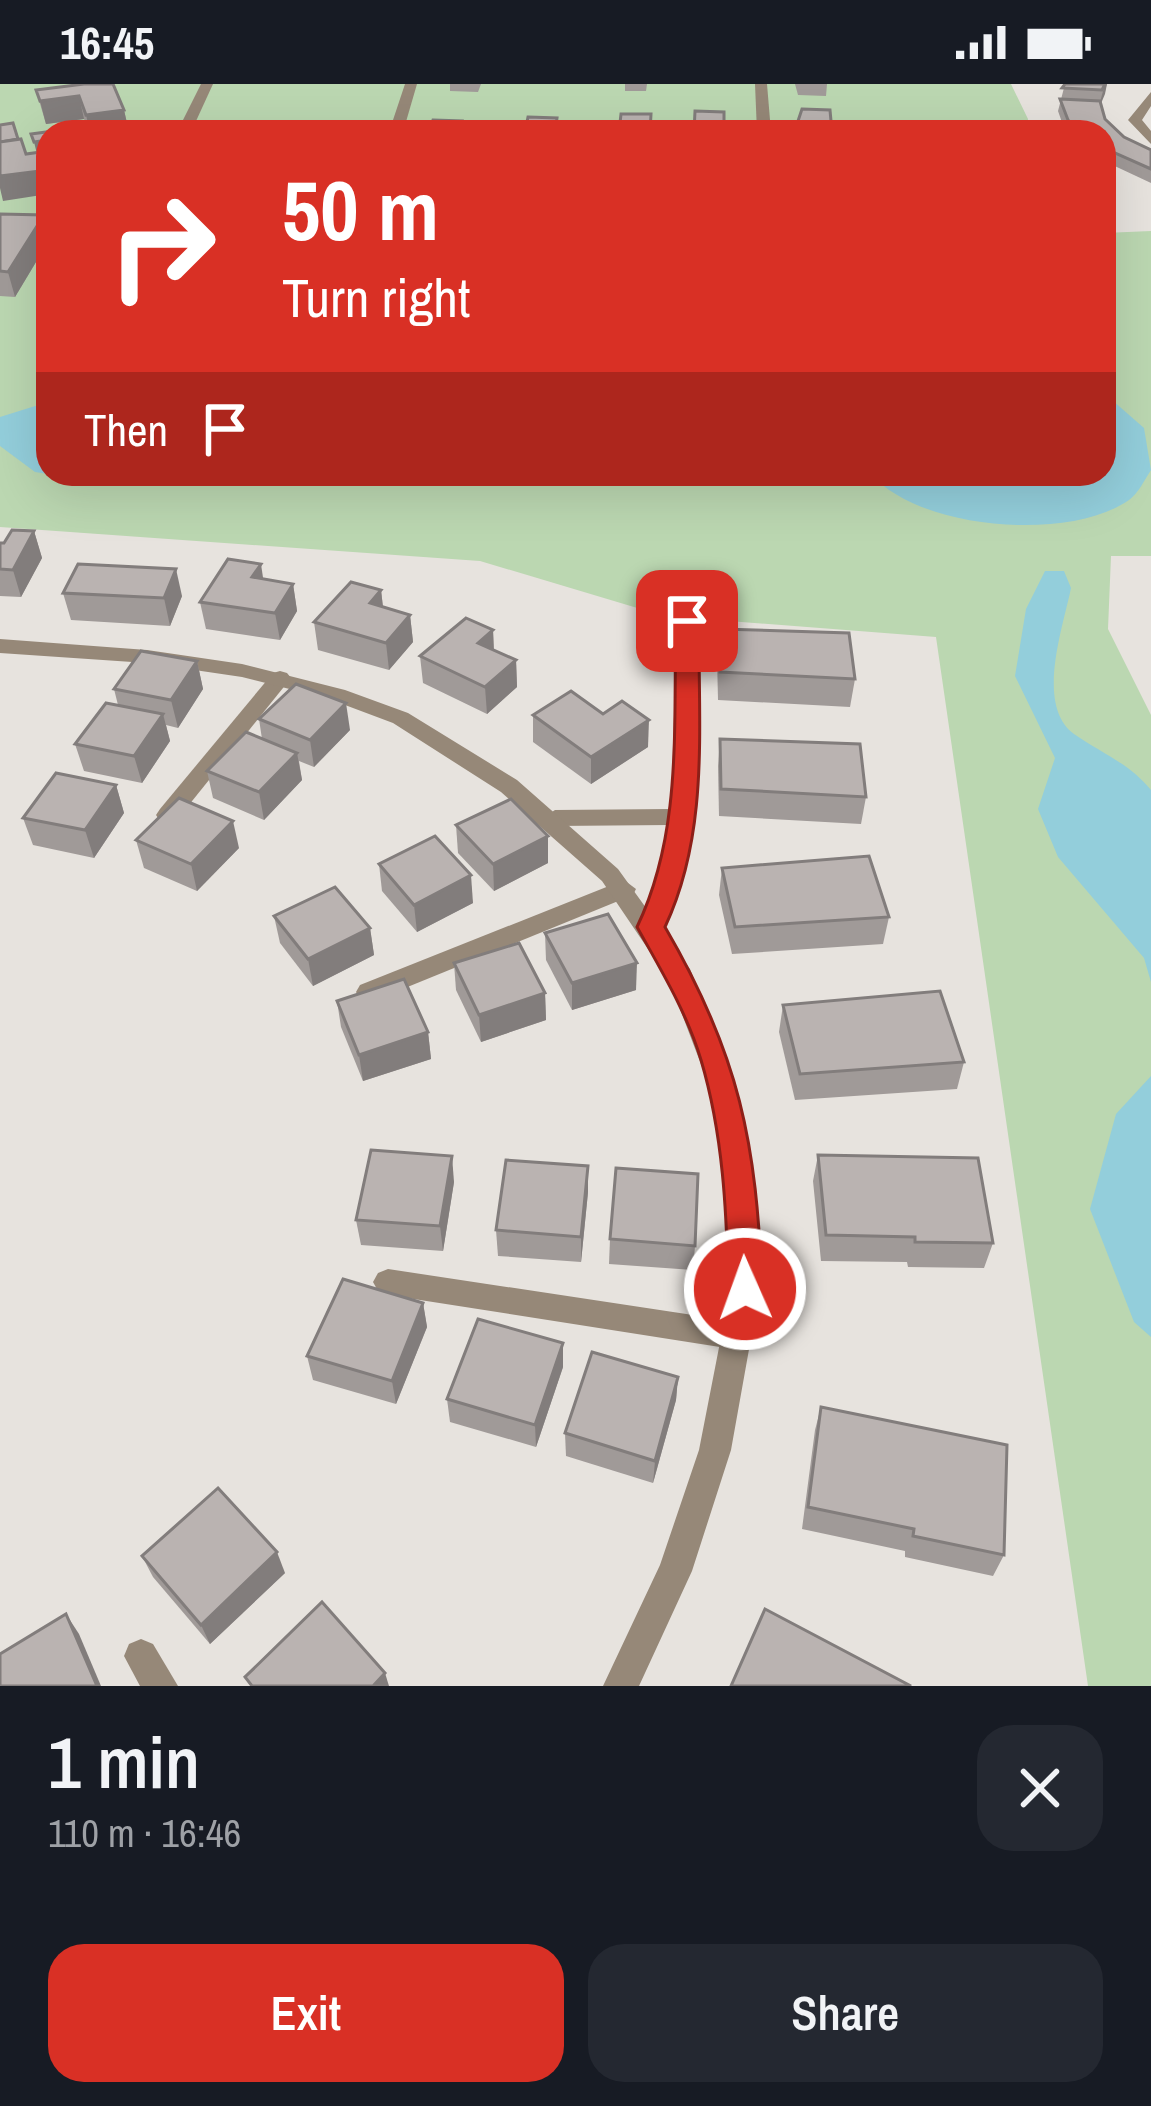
<!DOCTYPE html>
<meta charset="utf-8">
<style>
:root{--surface:#171b24;--page:#242831;--text:#f1f3f6;--muted:#9ea1a6;--accent:#d93025}
body{margin:0;font-family:"Archivo Narrow",sans-serif;background:var(--page);color:var(--text);height:100vh;display:flex;flex-direction:column;font-size:45px;white-space:nowrap}
*{box-sizing:border-box;margin:0}
p{font-size:39px;color:var(--muted)}
.icon{flex:none;width:66px;height:66px;fill:none;stroke:currentColor;stroke-width:2;stroke-linecap:round;stroke-linejoin:round}
.map{position:relative;height:1602px;overflow:hidden}
.sheet{display:flex;flex-direction:column;background:var(--surface);flex:1}
.sheet>*{flex:none}
.guide{position:absolute;left:36px;top:36px;width:1080px;height:366px;border-radius:36px;box-shadow:0 12px 48px #0002;background:#d93025;color:#fff;overflow:hidden}
.pin{position:absolute;display:grid;place-items:center;width:102px;height:102px;color:#fff;margin:-51px;border-radius:24px;box-shadow:0 6px 18px #0006}
.me{position:absolute;width:132px;margin:-66px;rotate:358deg;stroke-linejoin:round;filter:drop-shadow(0 0 9px #0008)}
.turn{display:flex;align-items:center;gap:42px;height:252px;padding:0 48px;font-size:54px}
.turn .icon{width:156px;height:156px;stroke-width:2.5}
.turn b{display:block;font-size:84px;line-height:102px}
.then{display:flex;align-items:center;height:114px;padding:0 48px;background:#0003;gap:24px;font-size:45px}
.round{display:grid;place-items:center;flex:none;width:126px;height:126px;border-radius:36px;background:var(--page)}
.head{display:flex;align-items:center;justify-content:space-between;height:204px;padding:0 48px}
h1{font-size:72px;font-weight:600;line-height:90px}
.primary-button{display:flex;gap:24px;margin-top:auto;padding:24px 48px}
.primary-button a{flex:1;height:138px;border-radius:36px;background:var(--accent);color:#fff;font-size:48px;font-weight:600;line-height:138px;text-align:center}
.primary-button a+a{background:var(--page);color:var(--text)}
.status{display:flex;justify-content:space-between;align-items:center;height:84px;padding:0 60px;background:var(--surface);direction:ltr}
.status svg{height:33px;fill:currentColor}
.map>svg:first-child{display:block}
.green{fill:#bbd7b1}
.water{fill:#93cedb}
.lines{fill:none;stroke-linecap:round;stroke-linejoin:round}
.lane{fill:#968878;fill-rule:evenodd}
.street{fill:#968878;fill-rule:evenodd}
.wall{fill:#a09a98}
.shaded-wall{fill:#827d7c}
.building{fill:#bab3b1;stroke:#827d7c;stroke-width:3}
.route{fill:#d93025;stroke:#8d1f18;stroke-width:3}
</style>
<div class="status"><b>16:45</b><svg viewBox="0 0 49 12"><path d="M0 12V9h3v3zM5 12V6h3v6zM10 12V3h3v9zM15 12V0h3v12zM26 1h20v11H26zM47 4h2v5h-2z"/></svg></div>
<div class="map">
<svg width="1151" height="1602" viewBox="0 0 1151 1602">
<rect width="100%" height="100%" fill="#e7e3de"/>
<!-- green -->
<polygon class="green" points="0,0 1011,0 1028,35 1027,48 48,48 48,390 1104,390 1104,149 1151,147 1151,472 1111,472 1108,545 1151,631 1151,1602 1088,1602 936,553 664,532 480,477 0,443"/>
<!-- water -->
<g class="water">
<path d="M1104 309 1144 344 1151 386C1145 395 1138 410 1129 416 1069 458 920 446 871 390H1104Z"/>
<polygon points="48,318 48,390 35,388 0,362 0,333"/>
<path d="M1045 487H1064L1071 504C1063 544 1035 621 1074 650 1101 669 1129 679 1151 706V898L1144 874 1058 773 1038 725 1055 674 1015 592 1026 525Z"/>
<polygon points="1151,992 1151,1253 1134,1238 1090,1125 1116,1030"/>
</g>
<g class="lines">
<!-- lane -->
<g class="lane">
<path d="M687 531 697 537C698 643 709 753 660 850H642L639 843 654 807 669 741 555 742 543 734 555 726 671 725 677 537Z"/>
<polygon points="280,587 287,589 291,594 287,599 176,737 160,737 156,731 160,725 273,589"/>
<polygon points="624,796 636,805 633,811 378,915 360,915 356,908 360,901"/>
<polygon points="388,1185 739,1238 750,1242 754,1252 750,1262 739,1266 388,1211 378,1207 373,1198 378,1189"/>
<polygon points="141,1555 153,1560 178,1602 140,1602 124,1572 129,1560"/>
</g>
<!-- street -->
<g class="street">
<polygon points="201,0 213,0 191,48 177,48"/>
<polygon points="405,0 417,0 403,48 389,48"/>
<polygon points="755,0 767,0 771,48 757,48"/>
<polygon points="1151,8 1151,22 1142,36 1151,47 1151,60 1128,36"/>
<polygon points="0,555 147,566 242,580 345,606 408,629 517,696 618,785 690,885 737,1004 756,1122 753,1243 731,1366 692,1487 639,1602 603,1602 660,1481 699,1366 723,1243 728,1122 710,1004 669,896 602,797 501,708 393,639 329,615 242,593 147,579 0,569"/>
</g>
</g>
<!-- wall -->
<g class="wall">
<polygon points="450,0 481,0 478,8 450,7"/>
<polygon points="625,0 647,0 646,7 625,7"/>
<polygon points="795,0 827,0 826,12 798,11"/>
<polygon points="1065,0 1107,0 1100,20 1105,35 1124,53 1151,66 1151,99 1104,77 1104,48 1065,47 1058,27"/>
<polygon points="36,6 124,26 129,48 89,48 84,35 46,40"/>
<polygon points="0,130 44,131 48,148 48,158 15,213 0,212"/>
<polygon points="34,447 42,474 21,513 0,512 0,459 4,459"/>
<polygon points="293,500 297,527 280,556 206,545 200,518"/>
<polygon points="381,506 383,523 410,531 413,558 389,586 318,566 314,538"/>
<polygon points="63,509 182,512 170,542 71,536"/>
<polygon points="720,545 855,595 850,623 718,616 717,573"/>
<polygon points="493,546 494,566 516,576 517,603 487,630 423,599 420,572"/>
<polygon points="197,577 203,605 178,644 166,641 170,657 142,699 84,687 75,660 118,621 114,605"/>
<polygon points="533,631 648,663 591,700 533,658"/>
<polygon points="259,635 350,646 314,683 299,677 302,696 264,736 213,714 207,687 262,655"/>
<polygon points="720,655 866,713 861,740 719,732 718,682"/>
<polygon points="116,701 124,729 94,774 33,761 23,734"/>
<polygon points="456,741 548,779 494,807 458,769"/>
<polygon points="136,756 239,764 197,807 144,784"/>
<polygon points="379,780 473,819 417,848 382,807"/>
<polygon points="722,784 889,833 883,860 732,870 719,811"/>
<polygon points="274,832 370,844 374,871 313,902 280,859"/>
<polygon points="545,849 636,906 572,926 546,876"/>
<polygon points="454,879 545,909 546,936 481,958 456,906"/>
<polygon points="337,917 428,948 431,975 363,997 341,943"/>
<polygon points="783,921 964,978 957,1005 795,1016 779,948"/>
<polygon points="818,1071 993,1159 984,1184 908,1183 907,1178 821,1177 813,1097"/>
<polygon points="454,1098 443,1167 361,1161 356,1136"/>
<polygon points="588,1108 581,1178 498,1172 496,1146"/>
<polygon points="610,1155 695,1162 693,1186 609,1180"/>
<polygon points="423,1219 427,1243 396,1320 313,1296 307,1272"/>
<polygon points="563,1283 536,1363 450,1338 447,1315"/>
<polygon points="678,1293 676,1316 653,1399 566,1372 565,1349"/>
<polygon points="821,1323 1004,1471 993,1492 905,1473 905,1467 802,1445 815,1346"/>
<polygon points="142,1472 285,1489 210,1560 153,1493"/>
</g>
<!-- shaded-wall -->
<g class="shaded-wall">
<polygon points="1105,0 1107,0 1105,10 1097,29"/>
<polygon points="79,12 84,35 46,40 40,17"/>
<polygon points="124,26 129,48 90,48 86,31"/>
<polygon points="48,56 48,69 37,70 34,58"/>
<polygon points="48,86 48,110 3,117 0,104 0,92"/>
<polygon points="44,131 48,148 48,158 15,213 8,188"/>
<polygon points="34,447 42,474 21,513 13,486"/>
<polygon points="261,480 265,507 252,493"/>
<polygon points="176,485 182,512 170,542 164,514"/>
<polygon points="293,500 297,527 280,556 275,529"/>
<polygon points="381,506 384,533 370,519"/>
<polygon points="410,531 413,558 389,586 386,559"/>
<polygon points="493,546 494,574 478,559"/>
<polygon points="516,576 517,603 487,630 485,603"/>
<polygon points="197,577 203,605 178,644 171,616"/>
<polygon points="346,619 350,646 314,683 310,656"/>
<polygon points="163,630 170,657 142,699 134,672"/>
<polygon points="649,636 648,663 591,700 591,673"/>
<polygon points="297,669 302,696 264,736 259,708"/>
<polygon points="116,701 124,729 94,774 85,746"/>
<polygon points="233,737 239,764 197,807 191,780"/>
<polygon points="548,752 548,779 494,807 493,780"/>
<polygon points="471,791 473,819 417,848 414,821"/>
<polygon points="370,844 374,871 313,902 308,875"/>
<polygon points="637,879 636,906 572,926 572,899"/>
<polygon points="545,909 546,936 481,958 479,931"/>
<polygon points="428,948 431,975 363,997 359,971"/>
<polygon points="452,1072 454,1098 443,1167 440,1142"/>
<polygon points="588,1082 588,1108 581,1178 581,1153"/>
<polygon points="423,1219 427,1243 396,1320 392,1297"/>
<polygon points="563,1259 563,1283 536,1363 535,1341"/>
<polygon points="678,1293 676,1316 653,1399 655,1377"/>
<polygon points="277,1468 285,1489 210,1560 201,1541"/>
<polygon points="66,1530 79,1550 101,1602 97,1602"/>
<polygon points="385,1589 389,1602 373,1602"/>
</g>
<!-- building -->
<g class="building">
<polygon points="84,0 113,0 124,26 86,31 79,12 40,17 36,6"/>
<polygon points="1065,0 1105,0 1102,6 1062,4"/>
<polygon points="1060,15 1100,17 1105,35 1124,53 1151,66 1151,85 1104,64 1104,48 1081,48 1068,36"/>
<polygon points="802,25 830,26 832,48 802,48 802,43 796,43"/>
<polygon points="695,27 724,28 724,48 694,48"/>
<polygon points="621,30 651,30 650,48 619,48"/>
<polygon points="528,33 557,34 555,48 525,48"/>
<polygon points="433,36 462,37 459,48 429,48"/>
<polygon points="13,39 18,55 0,58 0,41"/>
<polygon points="84,43 86,48 48,48 48,56 34,58 31,50"/>
<polygon points="21,55 26,70 48,67 48,86 0,92 0,58"/>
<polygon points="0,130 44,131 8,188 0,187"/>
<polygon points="12,446 34,447 13,486 0,485 0,459 4,459"/>
<polygon points="228,475 261,480 252,493 293,500 275,529 200,518"/>
<polygon points="78,480 176,485 164,514 63,509"/>
<polygon points="351,498 381,506 370,519 410,531 386,559 314,538"/>
<polygon points="466,534 493,546 478,559 516,576 485,603 420,572"/>
<polygon points="720,545 849,549 855,595 720,588"/>
<polygon points="141,567 197,577 171,616 114,605"/>
<polygon points="296,600 346,619 310,656 259,635"/>
<polygon points="571,607 603,630 622,617 649,636 591,673 533,631"/>
<polygon points="106,619 163,630 134,672 75,660"/>
<polygon points="246,648 297,669 259,708 207,687"/>
<polygon points="720,655 860,660 866,713 721,705"/>
<polygon points="56,689 116,701 85,746 23,734"/>
<polygon points="179,714 233,737 191,780 136,756"/>
<polygon points="511,715 548,752 493,780 456,741"/>
<polygon points="435,752 471,791 414,821 379,780"/>
<polygon points="869,772 889,833 735,843 722,784"/>
<polygon points="335,803 370,844 308,875 274,832"/>
<polygon points="608,830 637,879 572,899 545,849"/>
<polygon points="519,859 545,909 479,931 454,879"/>
<polygon points="404,895 428,948 359,971 337,917"/>
<polygon points="940,907 964,978 800,990 783,921"/>
<polygon points="371,1066 452,1072 440,1142 356,1136"/>
<polygon points="818,1071 978,1074 993,1159 915,1158 915,1153 826,1151"/>
<polygon points="506,1076 588,1082 581,1153 496,1146"/>
<polygon points="616,1084 698,1090 695,1162 610,1155"/>
<polygon points="343,1195 423,1219 392,1297 307,1272"/>
<polygon points="478,1235 563,1259 535,1341 447,1315"/>
<polygon points="592,1268 678,1293 655,1377 565,1349"/>
<polygon points="821,1323 1007,1361 1004,1471 913,1452 914,1445 808,1423"/>
<polygon points="218,1404 277,1468 201,1541 142,1472"/>
<polygon points="322,1518 385,1589 373,1602 252,1602 245,1593"/>
<polygon points="765,1525 911,1602 731,1602"/>
<polygon points="66,1530 97,1602 0,1602 0,1570"/>
</g>
<!-- route -->
<path class="route" d="M687 530 699 537C698 641 710 747 665 843 739 970 757 1059 762 1205L757 1216 745 1220 733 1216 728 1205C727 1129 723 1050 701 976 687 929 661 886 637 843 683 747 673 641 676 537Z"/>
</svg>
<div class="pin" style="left:687px;top:537px;background:#d93025"><svg class="icon" aria-label="arrive" viewBox="0 0 24 24"><path d="M6 21V4h12l-3 4 3 4H6"/></svg></div>
<svg class="me" style="left:745px;top:1205px" viewBox="-20 -20 40 40"><circle r="17" fill="#d93025" stroke="#fff" stroke-width="3"/><path d="M0-11L8 9 0 5-8 9z" fill="#fff"/></svg>
<div class="guide">
<div class="turn"><svg class="icon" aria-label="right" viewBox="0 0 24 24"><path d="M7 20v-9h11M14 6l5 5-5 5"/></svg><div><b>50 m</b>Turn right</div></div>
<div class="then">Then<svg class="icon" aria-label="arrive" viewBox="0 0 24 24"><path d="M6 21V4h12l-3 4 3 4H6"/></svg></div>
</div>
</div>
<section class="sheet">
<div class="head"><div><h1>1 min</h1><p>110 m · 16:46</p></div><a class="round"><svg class="icon" aria-label="close" viewBox="0 0 24 24"><path d="M6 6l12 12M18 6L6 18"/></svg></a></div>
<div class="primary-button"><a>Exit</a><a>Share</a></div>
</section>
